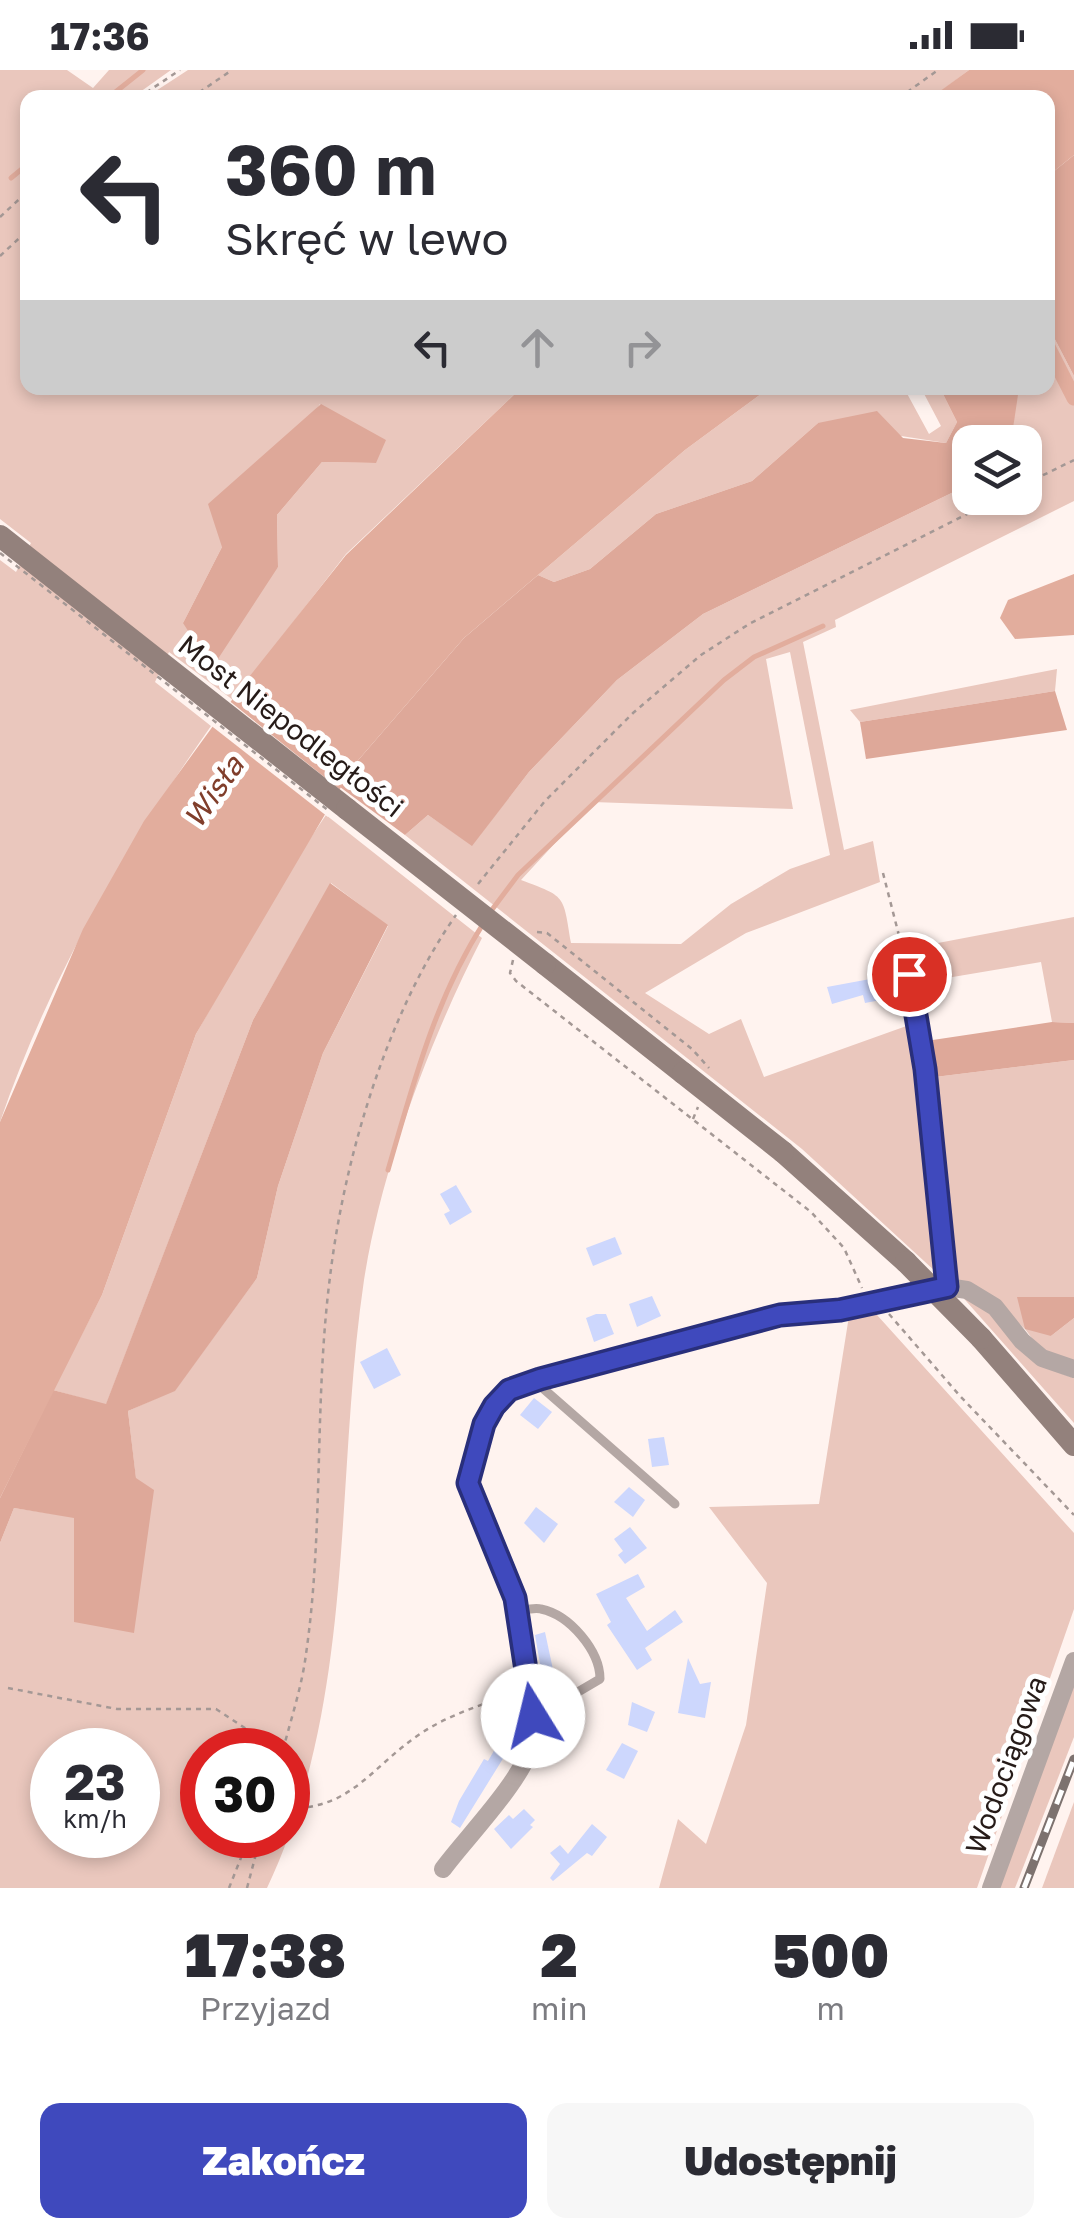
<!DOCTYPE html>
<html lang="pl">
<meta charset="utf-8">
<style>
:root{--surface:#fff;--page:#f7f7f7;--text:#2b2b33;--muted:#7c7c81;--accent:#3f49bd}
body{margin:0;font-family:"Golos Text",sans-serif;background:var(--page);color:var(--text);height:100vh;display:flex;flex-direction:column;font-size:38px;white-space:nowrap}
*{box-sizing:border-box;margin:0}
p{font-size:32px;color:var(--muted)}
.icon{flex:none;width:55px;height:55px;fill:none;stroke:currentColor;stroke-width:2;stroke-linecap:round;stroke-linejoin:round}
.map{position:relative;height:1818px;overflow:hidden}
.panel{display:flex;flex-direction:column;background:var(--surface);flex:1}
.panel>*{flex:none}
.hud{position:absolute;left:20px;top:20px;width:1035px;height:305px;border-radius:20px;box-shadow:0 5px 15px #0003;background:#fff;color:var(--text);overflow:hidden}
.fabs{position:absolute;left:952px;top:355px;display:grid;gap:20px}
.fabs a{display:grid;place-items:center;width:90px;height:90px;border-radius:20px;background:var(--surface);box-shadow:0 5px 15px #0003;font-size:50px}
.speed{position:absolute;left:30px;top:1658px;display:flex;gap:20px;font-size:50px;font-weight:700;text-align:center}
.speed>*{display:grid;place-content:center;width:130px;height:130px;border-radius:50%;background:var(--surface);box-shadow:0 5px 15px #0003;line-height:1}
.speed small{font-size:25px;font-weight:400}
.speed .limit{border:15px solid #d22;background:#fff;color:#111}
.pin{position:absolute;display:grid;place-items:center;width:85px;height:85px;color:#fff;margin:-42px;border:5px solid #fff;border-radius:50%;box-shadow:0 2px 10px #0007}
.me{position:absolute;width:110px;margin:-55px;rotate:351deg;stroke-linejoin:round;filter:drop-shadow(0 0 8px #0008)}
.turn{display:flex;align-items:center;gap:35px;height:210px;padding:0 40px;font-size:45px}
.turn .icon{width:130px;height:130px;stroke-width:2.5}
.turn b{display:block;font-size:70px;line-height:85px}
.lanes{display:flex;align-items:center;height:95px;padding:0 40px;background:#0003;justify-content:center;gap:50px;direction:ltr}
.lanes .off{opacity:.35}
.eta{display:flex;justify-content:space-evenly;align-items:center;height:170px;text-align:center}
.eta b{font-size:60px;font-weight:800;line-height:70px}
.primary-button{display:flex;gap:20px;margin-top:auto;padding:20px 40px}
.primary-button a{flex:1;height:115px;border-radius:20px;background:var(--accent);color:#fff;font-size:40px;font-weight:800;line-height:115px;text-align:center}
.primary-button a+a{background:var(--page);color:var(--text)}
.status{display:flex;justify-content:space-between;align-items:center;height:70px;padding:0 50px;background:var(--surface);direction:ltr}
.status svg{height:28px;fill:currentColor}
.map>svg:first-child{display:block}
.green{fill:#eac7bd;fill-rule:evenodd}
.forest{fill:#dea899}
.water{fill:#e2ad9d}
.pier{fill:#fff3ef}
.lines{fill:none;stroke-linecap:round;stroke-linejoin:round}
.stream{stroke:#e2ad9d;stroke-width:5}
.canal{stroke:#e2ad9d;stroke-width:15}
.building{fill:#cdd7fd}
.path{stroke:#a49895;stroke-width:2.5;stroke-dasharray:5 5;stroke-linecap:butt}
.service{stroke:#b4a7a4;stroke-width:9}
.minor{stroke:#b4a7a4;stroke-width:18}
.secondary{stroke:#93817c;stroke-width:22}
.rail-casing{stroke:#7d726f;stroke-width:9}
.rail{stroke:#fff;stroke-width:5;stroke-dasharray:15;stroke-linecap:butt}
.path-bridge{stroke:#a49895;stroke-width:2.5;stroke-dasharray:5 5;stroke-linecap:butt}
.secondary-bridge{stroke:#93817c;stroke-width:22}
.route-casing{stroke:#292f7b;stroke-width:25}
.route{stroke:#3f49bd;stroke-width:18}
.labels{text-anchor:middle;stroke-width:10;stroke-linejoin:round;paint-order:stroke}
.street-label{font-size:28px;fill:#261b18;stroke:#fff}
.water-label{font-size:30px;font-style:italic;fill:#803e2b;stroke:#fff}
</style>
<div class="status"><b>17:36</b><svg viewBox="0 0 49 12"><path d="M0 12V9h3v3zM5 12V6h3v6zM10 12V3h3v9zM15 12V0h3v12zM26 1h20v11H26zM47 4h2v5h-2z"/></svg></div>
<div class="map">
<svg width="1074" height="1818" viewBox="0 0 1074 1818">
<rect width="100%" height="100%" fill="#fff3ef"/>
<!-- green -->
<g class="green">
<path d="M0 0H67L93 18 109 0H171L133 27 28 28V318H521L346 484 233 630 169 582 155 612 211 656C125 778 49 909 0 1052V490L16 502 31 473 0 449ZM320 334 376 393 322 392 277 445 278 497 183 553 222 477Z"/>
<polygon points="188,0 969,0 932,28 145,28"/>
<path d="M1048 256 1074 306V431L835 550 836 557 803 572 844 780 873 771 880 812 746 863 645 923 709 964 741 949 764 1007 912 954 939 1120 936 1202 802 1079 405 765 428 745 472 775 529 702 617 610 703 544 970 414V428H1025V372H1011L1017 322 1019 318H1048ZM790 582 830 785 790 799 731 834 681 874 571 873C563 824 566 827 521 810L593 732 793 739 766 589Z"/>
<polygon points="769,318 904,318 929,364 941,356 921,318 940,318 957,352 946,373 818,353 752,411 656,444 590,499 554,512 538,505 685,380"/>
<polygon points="1057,599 1055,621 860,652 850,640"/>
<path d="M326 745 482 868C430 970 382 1096 364 1210 334 1413 357 1628 267 1818H0V1473L14 1438 74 1447 75 1551 136 1409 128 1341 175 1320 257 1208 278 1116 323 983 388 856 331 813 253 950 106 1335 53 1320 102 1225 196 964 287 803ZM52 1680H138V1765H52ZM202 1680H288V1765H202Z"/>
<polygon points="1074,847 1074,953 1052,952 1041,892 917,913 913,882 938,873"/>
<polygon points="1074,990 1074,1227 1018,1228 1051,1266 1074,1248 1074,1291 1040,1279 1025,1259 984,1222 949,1205 935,1007"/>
<path d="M959 1223C968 1228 980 1232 988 1238 1020 1264 1030 1295 1074 1308V1353Z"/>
<polygon points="877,1245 1074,1463 1074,1539 977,1818 659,1818 678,1749 706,1774 746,1655 767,1513 709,1437 819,1434 849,1246"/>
<polygon points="1074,1585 1074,1667 1015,1818 992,1818"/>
<polygon points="1074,1732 1074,1818 1042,1818"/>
</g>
<!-- forest -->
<g class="forest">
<polygon points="1074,85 1074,306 1048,256 1048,106"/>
<polygon points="940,318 1019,318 1011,372 970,372 970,414 703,544 617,610 529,702 472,776 428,745 405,765 340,717 354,695 464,568 538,505 554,512 590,499 656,444 752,411 818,353 877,341 903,368 946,373 957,352"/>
<polygon points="321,334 386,370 376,393 322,392 277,445 278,497 212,598 183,553 222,477 208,434"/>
<polygon points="1055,621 1067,660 866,689 860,652"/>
<polygon points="330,813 388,855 323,983 278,1116 257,1208 175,1321 128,1341 136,1408 154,1420 134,1563 74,1552 74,1448 14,1438 0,1473 0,1428 53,1320 106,1334 253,950"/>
<polygon points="1052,952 1074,953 1074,990 935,1007 926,971"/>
<polygon points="1017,1227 1074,1227 1074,1248 1051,1266 1025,1259"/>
</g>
<!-- water -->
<g class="water">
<polygon points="969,0 1074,0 1074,85 1048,106 1048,28 932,27"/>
<polygon points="521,318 769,318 685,380 464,568 354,695 196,964 102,1225 0,1428 0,1052 83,859 144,751 245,612 346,485"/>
<polygon points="1074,504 1074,565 1015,569 1000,548 1008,530"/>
</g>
<!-- pier -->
<polygon class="pier" points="227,629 343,722 328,747 209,654"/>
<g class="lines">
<!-- stream -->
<g class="stream">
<polyline points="108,28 143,0"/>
<polyline points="11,108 28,94"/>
<polyline points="491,841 518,805 724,610 754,587 823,556"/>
<path d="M388 1100C413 1015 435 929 483 854"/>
</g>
<!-- canal -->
<polyline class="canal" points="1048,277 1074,328"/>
</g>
<!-- building -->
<g class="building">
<polygon points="881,907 886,929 865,933 863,925 832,934 827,917"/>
<polygon points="456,1115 472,1142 450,1155 444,1144 450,1141 440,1124"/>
<polygon points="615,1167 622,1184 593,1196 586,1178"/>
<polygon points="652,1226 661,1246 637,1257 629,1234"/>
<polygon points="596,1244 606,1244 614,1264 594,1272 586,1248"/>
<polygon points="387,1278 401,1305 374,1319 360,1292"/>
<polygon points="534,1328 552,1342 538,1359 520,1345"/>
<polygon points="664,1367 669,1395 652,1397 648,1369"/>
<polygon points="629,1417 645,1430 633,1447 614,1432"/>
<polygon points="536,1437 558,1454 544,1473 524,1453"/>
<polygon points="630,1457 647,1478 625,1494 618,1485 623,1481 614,1469"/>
<polygon points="638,1504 645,1517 626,1528 647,1561 675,1540 683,1552 645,1578 652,1590 637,1600 607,1555 611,1552 596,1524"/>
<polygon points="545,1562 555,1609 543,1611 535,1565"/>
<polygon points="688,1588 700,1614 711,1612 705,1648 678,1643"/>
<polygon points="632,1632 655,1642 647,1662 628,1655"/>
<polygon points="506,1660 517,1666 460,1758 451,1752 459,1731 484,1689 488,1691"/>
<polygon points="622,1673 638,1681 624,1709 606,1700"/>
<polygon points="524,1739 535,1750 530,1755 533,1757 511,1779 494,1759 509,1745 513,1749"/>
<polygon points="592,1754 607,1767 592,1786 587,1783 553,1811 550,1808 560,1794 550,1783 560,1775 568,1784"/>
</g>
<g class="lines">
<!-- path -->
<g class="path">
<polyline points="138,28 180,0"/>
<polyline points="191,28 232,0"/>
<polyline points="899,28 938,0"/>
<polyline points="0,147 28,121"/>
<polyline points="0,186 28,160"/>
<polyline points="1025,414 1074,390"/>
<polyline points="883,803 906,893"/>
<polyline points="478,814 545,731 633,643 701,585 749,554 999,428"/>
<polyline points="537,862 547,863 692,979 709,998"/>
<polyline points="513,890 510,903 516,911 811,1142 844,1178 862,1218"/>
<polyline points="693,1049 698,1037"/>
<polyline points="889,1244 960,1326 1074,1445"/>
<polyline points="8,1618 117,1639 216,1639 251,1662 254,1680"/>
<path d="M283 1680C291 1649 302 1616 306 1584 324 1459 314 1332 330 1207 344 1089 387 943 456 845"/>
<path d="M288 1738C351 1740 372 1696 420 1664 450 1644 480 1636 513 1623"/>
<polyline points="229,1818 250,1765"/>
<polyline points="247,1818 261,1765"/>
</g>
<!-- service -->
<g class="service">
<path d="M909 904C921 975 932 1046 938 1117 941 1151 938 1185 947 1217"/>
<polyline points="538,1314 675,1434"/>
<path d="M517 1541C524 1540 535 1537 541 1539 570 1545 600 1581 600 1609L566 1629 532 1636"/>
</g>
<!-- minor -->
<g class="minor">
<path d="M443 1799C467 1766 528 1706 533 1667 538 1632 516 1527 504 1494 494 1468 473 1445 469 1417 464 1390 491 1339 509 1321L780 1245 839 1240 947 1217 967 1220 995 1237 1022 1271 1042 1288 1074 1299"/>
<polyline points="991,1818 1074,1591"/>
</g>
<!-- secondary -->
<g class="secondary">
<polyline points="0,466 347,739"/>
<polyline points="545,894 683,1003"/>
<polyline points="783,1082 906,1192"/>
<polyline points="981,1268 1074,1375"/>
</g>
<!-- rail casing -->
<g class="rail-casing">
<polyline id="rail" points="1024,1818 1074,1689"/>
</g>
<!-- rail -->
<use href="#rail" class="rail"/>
<!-- path-bridge -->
<polyline class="path-bridge" points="0,483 329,741"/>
<!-- secondary-bridge -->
<g class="secondary-bridge">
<polyline points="347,739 545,894"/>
<polyline points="683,1003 783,1082"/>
<polyline points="906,1192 981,1268"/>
</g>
</g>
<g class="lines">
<!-- route casing -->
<g class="route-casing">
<polyline id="route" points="533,1646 515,1528 468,1413 484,1354 494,1336 509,1320 540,1309 780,1245 840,1240 947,1217 925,999 909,904"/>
</g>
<!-- route -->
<use href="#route" class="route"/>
</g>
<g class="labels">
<!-- street labels -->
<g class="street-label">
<text transform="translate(291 656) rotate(38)" y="10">Most Niepodległości</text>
<text transform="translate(1006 1695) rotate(-70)" y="10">Wodociągowa</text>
</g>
<!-- water labels -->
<g class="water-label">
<text transform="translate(214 722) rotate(-55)" y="10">Wisła</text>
</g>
</g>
</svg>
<div class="fabs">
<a><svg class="icon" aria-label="layers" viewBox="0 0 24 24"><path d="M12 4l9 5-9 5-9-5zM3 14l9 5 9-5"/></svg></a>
</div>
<div class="speed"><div>23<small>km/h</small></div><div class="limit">30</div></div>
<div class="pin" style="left:909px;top:904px;background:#d93025"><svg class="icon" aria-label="arrive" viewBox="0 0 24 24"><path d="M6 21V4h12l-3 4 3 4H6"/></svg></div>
<svg class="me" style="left:533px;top:1646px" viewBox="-20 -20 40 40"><circle r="19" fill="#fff"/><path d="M0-13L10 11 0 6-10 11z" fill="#3f49bd"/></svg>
<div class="hud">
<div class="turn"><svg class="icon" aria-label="left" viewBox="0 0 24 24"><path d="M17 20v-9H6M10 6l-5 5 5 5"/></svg><div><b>360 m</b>Skręć w lewo</div></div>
<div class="lanes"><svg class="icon" aria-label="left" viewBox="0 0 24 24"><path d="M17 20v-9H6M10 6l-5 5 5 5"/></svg><svg class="icon off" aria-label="ahead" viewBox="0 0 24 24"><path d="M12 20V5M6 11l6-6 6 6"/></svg><svg class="icon off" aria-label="right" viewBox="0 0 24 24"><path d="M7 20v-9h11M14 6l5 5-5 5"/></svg></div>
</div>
</div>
<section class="panel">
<div class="eta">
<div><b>17:38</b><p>Przyjazd</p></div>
<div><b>2</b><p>min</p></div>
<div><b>500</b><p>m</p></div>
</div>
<div class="primary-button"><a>Zakończ</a><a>Udostępnij</a></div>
</section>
